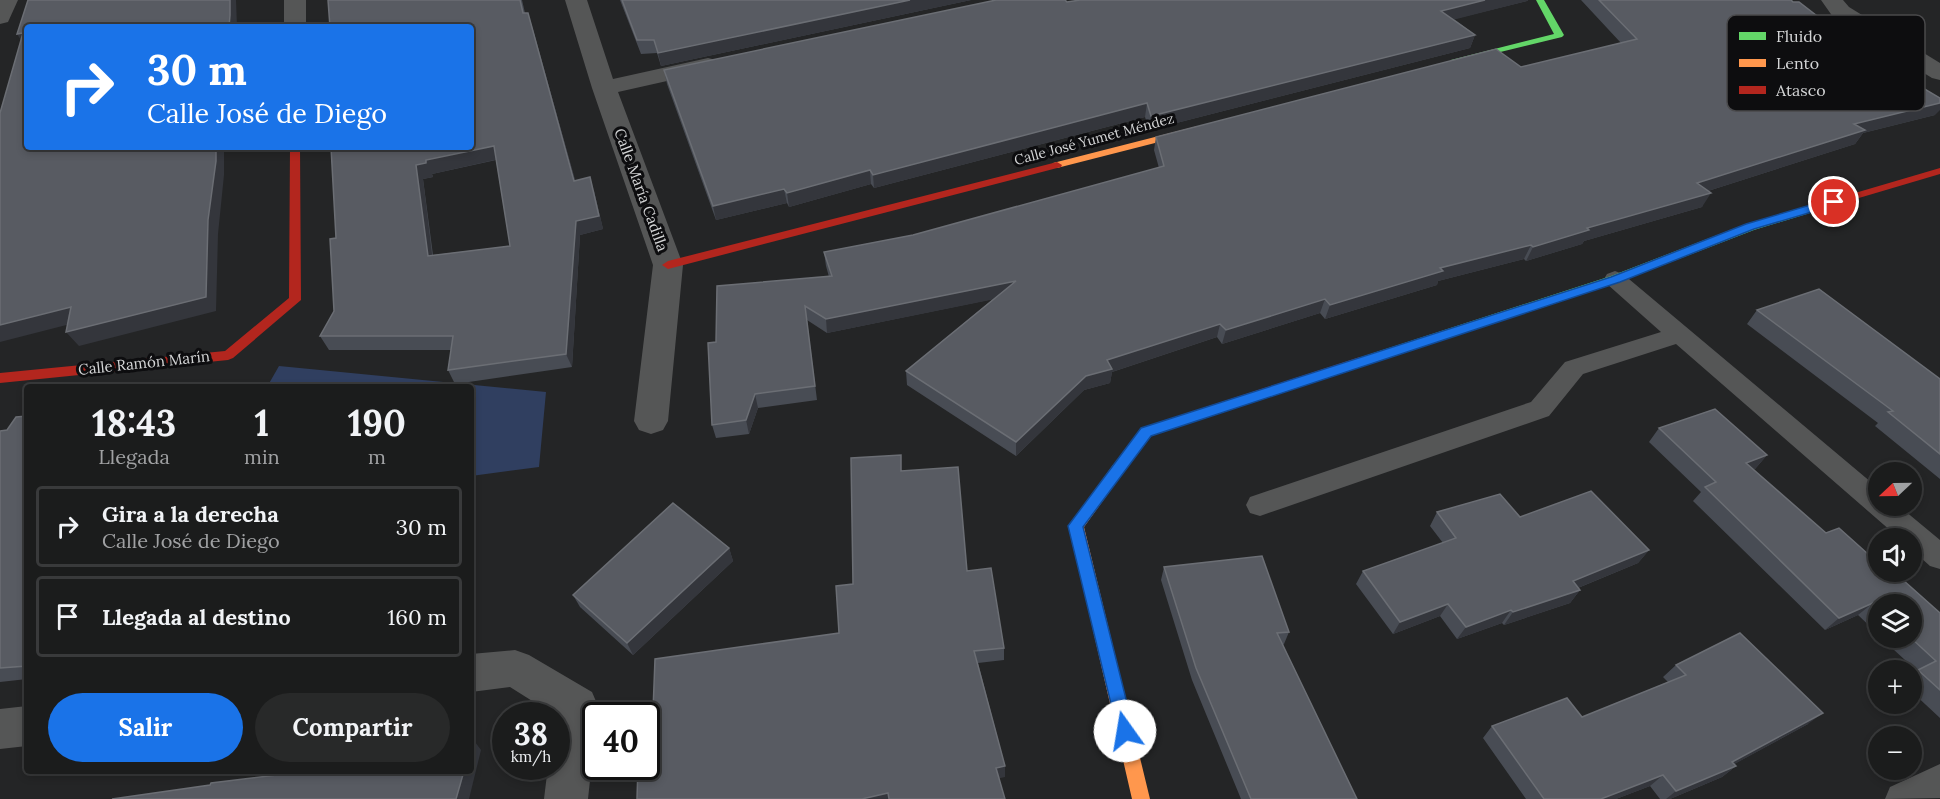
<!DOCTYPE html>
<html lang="es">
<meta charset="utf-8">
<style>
:root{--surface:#1b1c1c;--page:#282929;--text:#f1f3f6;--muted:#a0a1a3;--line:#393a3b;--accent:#1a73e8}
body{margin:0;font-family:Lora,serif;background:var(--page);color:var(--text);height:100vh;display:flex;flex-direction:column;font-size:22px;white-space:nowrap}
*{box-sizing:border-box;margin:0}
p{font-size:20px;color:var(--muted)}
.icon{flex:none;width:33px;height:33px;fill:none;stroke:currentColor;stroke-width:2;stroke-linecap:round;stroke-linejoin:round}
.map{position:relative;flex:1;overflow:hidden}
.details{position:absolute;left:24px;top:384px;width:450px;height:390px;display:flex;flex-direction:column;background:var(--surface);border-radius:6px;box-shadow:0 3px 9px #0003,0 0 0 2px var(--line)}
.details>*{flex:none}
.top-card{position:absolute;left:24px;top:24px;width:450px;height:126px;border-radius:6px;box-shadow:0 3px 9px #0003,0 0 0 2px var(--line);background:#1a73e8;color:#fff;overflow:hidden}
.needle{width:39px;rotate:248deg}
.buttons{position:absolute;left:1868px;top:462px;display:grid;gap:12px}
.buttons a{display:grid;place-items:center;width:54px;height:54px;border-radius:50%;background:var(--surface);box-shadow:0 3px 9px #0003,0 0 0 2px var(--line);font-size:30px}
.speed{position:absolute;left:492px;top:702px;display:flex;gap:12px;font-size:30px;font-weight:700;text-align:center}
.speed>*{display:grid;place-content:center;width:78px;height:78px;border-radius:50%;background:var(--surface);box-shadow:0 3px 9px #0003,0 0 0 2px var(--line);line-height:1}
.speed small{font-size:15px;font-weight:400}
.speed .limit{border:3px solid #111;border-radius:9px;background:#fff;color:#111}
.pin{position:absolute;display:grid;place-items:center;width:51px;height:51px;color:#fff;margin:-26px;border:3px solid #fff;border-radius:50%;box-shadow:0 2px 6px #0007}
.me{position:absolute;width:66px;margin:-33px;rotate:347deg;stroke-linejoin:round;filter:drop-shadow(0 0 4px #0008)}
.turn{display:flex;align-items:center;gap:21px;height:126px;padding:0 24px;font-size:27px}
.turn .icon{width:78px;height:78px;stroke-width:2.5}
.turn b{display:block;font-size:42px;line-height:51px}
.eta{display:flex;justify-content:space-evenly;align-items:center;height:102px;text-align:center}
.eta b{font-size:36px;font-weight:700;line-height:42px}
.cta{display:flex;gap:12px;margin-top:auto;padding:12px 24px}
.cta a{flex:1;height:69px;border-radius:36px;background:var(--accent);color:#fff;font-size:24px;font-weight:700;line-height:69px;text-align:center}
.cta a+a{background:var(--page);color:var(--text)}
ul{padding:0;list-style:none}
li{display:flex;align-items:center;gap:18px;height:81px;margin:0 12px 9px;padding:0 12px;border:3px solid var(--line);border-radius:6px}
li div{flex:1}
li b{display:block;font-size:22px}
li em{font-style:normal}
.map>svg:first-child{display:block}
.green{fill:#303f60}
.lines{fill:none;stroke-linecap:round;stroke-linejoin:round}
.lane{fill:#555656;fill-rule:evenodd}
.street{fill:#555656;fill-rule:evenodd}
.fast{fill:#63d668;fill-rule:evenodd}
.slow{fill:#ff974d;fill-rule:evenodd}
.jam{fill:#b3261e;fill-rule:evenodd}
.wall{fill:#484c54;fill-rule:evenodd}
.shaded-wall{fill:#34363c}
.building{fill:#585b62;stroke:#6b6e74;stroke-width:1.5;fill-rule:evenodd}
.route{fill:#1a73e8;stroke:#114b97;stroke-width:1.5}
.labels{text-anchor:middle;stroke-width:6;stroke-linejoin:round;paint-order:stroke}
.far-street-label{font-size:14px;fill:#d4d5d6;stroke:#0d0d0f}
.street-label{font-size:15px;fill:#d4d5d6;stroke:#0d0d0f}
.key{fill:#0d0d0f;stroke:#49494b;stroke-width:1.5}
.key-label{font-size:16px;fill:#d4d5d6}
</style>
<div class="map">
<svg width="1940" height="799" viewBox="0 0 1940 799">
<rect width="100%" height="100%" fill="#242526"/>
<!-- green -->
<polygon class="green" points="279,366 546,392 539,467 471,476 471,387 267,387"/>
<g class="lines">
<!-- lane -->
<g class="lane">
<polygon points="1615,271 1623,274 1878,488 1878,506 1899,506 1940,540 1940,569 1930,566 1911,549 1911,538 1899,538 1676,344 1583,374 1549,416 1260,516 1250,513 1246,505 1250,497 1531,402 1565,362 1661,332 1607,284 1604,279 1607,274"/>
<polygon points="1940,764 1940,798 1885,799 1890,787"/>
</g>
<!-- street -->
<g class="street">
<polygon points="0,0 18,0 8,22 0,24"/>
<rect x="284" y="0" width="22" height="27"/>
<polygon points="565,0 587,0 613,79 708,58 716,60 720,65 716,70 618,92 683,265 668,421 663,430 651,434 639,430 634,421 653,265 592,88"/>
<polygon points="1821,0 1843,0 1849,7 1940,63 1940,80 1932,78 1833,17"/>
<polygon points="515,650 529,655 592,692 598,706 588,799 544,799 548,766 556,766 556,716 510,687 471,692 471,654"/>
<polygon points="27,706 27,746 0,749 0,709"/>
</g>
<!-- fast -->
<g class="fast">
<polygon points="1536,0 1544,0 1564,35 1562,37 1451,64 1451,60 1554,34"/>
<polygon points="1842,197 1848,200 1846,202 1754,230 1619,282 1365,365 1355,365 1353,362 1355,359 1611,276 1746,224"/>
</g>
<!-- slow -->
<g class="slow">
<polygon points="1198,126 1202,127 1202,131 1057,168 1052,165 1053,163"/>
<polygon points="1118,463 1123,465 1125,469 1123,473 1084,527 1150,799 1132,799 1069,526 1113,465"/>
</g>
<!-- jam -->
<g class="jam">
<polygon points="290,147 300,147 301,300 233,358 228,360 0,383 0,373 225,351 289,298"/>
<polygon points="1057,162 1062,165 1061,167 668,269 662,265 668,261"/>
<polygon points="1940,168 1940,174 1842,203 1836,200 1838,198"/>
<polygon points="1360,357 1365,359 1367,362 1365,365 1151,436 1123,473 1113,473 1111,469 1141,428"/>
</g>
</g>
<!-- wall -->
<g class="wall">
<path d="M328 0H522L525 13 532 26 575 180 594 191 603 229 580 235 572 367 455 384 448 370 451 350H329L320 336 334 311 336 238 331 147H471ZM496 160 510 246 433 255 423 179 433 177 432 174Z"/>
<polygon points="620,0 971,0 661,66 657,53 641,54"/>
<polygon points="1080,0 1528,0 1527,1 1454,19 1475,35 1470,48 1149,130 1145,117 874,188 871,184 789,207 787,203 716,220 667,84 664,70"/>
<polygon points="1581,0 1791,0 1935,115 1863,133 1855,144 1708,191 1702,207 1584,241 1582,244 1526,261 1524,259 1438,281 1437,285 1325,319 1320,313 1222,344 1217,337 1112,372 1110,383 1084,390 1016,456 907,385 906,371 993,299 827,333 807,320 817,400 758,408 749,434 716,438 712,425 716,342 829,277 826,266 824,252 913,235 1159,168 1154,150 1156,137 1521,67 1621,43"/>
<polygon points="1757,310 1940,379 1940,479 1875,426 1878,423 1747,324"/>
<polygon points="27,416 27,679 0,682 0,431 7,430"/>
<polygon points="1659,428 1767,455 1755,469 1753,470 1826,533 1878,563 1940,613 1940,718 1911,691 1911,675 1917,671 1881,638 1911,638 1878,604 1878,634 1858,615 1825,630 1693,501 1701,492 1649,442"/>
<polygon points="902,471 967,571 1004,648 1004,660 978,663 1005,766 1005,777 651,763 839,633 853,584"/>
<polygon points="1437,512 1520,517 1649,550 1638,563 1578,588 1580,590 1570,603 1504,625 1502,623 1457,639 1440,616 1393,634 1356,584 1363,571 1443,543 1430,526"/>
<polygon points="729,548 733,561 633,655 580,607 573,595"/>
<polygon points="1164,567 1289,632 1284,644 1283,645 1357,799 1241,799 1192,680 1161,580"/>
<polygon points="1676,665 1808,724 1734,764 1736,766 1722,777 1670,799 1660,799 1650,786 1616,799 1526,799 1483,738 1492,726 1582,717 1668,682 1663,677"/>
</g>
<!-- shaded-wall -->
<g class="shaded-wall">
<polygon points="230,0 236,0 237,27 229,27"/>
<polygon points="910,0 971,0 661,66 658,53"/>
<polygon points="1485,0 1528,0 1527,1 1437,24 1441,11"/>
<polygon points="528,13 532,26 579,194 574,181"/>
<polygon points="23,33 26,48 17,34"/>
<polygon points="1475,35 1470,48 1149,130 1151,116"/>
<polygon points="1147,103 1145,117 874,188 873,175"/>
<polygon points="1940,103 1940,110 1935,115 1863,133 1855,144 1689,197 1697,183 1854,124"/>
<polygon points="494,146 499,159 432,174 433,177 423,179 434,270 428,256 416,165 426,160"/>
<polygon points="216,147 224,147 224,175 218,234 216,311 79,346 66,332 208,220"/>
<polygon points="870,170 871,184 789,207 787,193"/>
<polygon points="590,177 594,191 603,229 580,235 572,367 566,354 576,221"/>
<polygon points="784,189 787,203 716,220 713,206"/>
<polygon points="1711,193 1702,207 1584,241 1582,244 1526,261 1533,247 1587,228"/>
<polygon points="1531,245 1524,259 1438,281 1437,285 1325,319 1330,305 1440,268"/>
<polygon points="1016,281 1015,295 827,333 826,319"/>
<polygon points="1325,299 1320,313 1222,344 1226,330"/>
<polygon points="71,307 82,321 0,342 0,325"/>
<polygon points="1220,324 1217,337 1112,372 1110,383 1084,390 1016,456 1016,442 1086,376 1107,360"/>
<polygon points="755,394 758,408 749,434 746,420"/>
<polygon points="1767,455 1755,469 1734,477 1746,463"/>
<polygon points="729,548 733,561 633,655 627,643"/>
<polygon points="1649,550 1638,563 1563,594 1573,581"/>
<polygon points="1580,590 1570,603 1504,625 1513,612"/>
<polygon points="1873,603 1858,615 1825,630 1839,618"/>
<polygon points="1448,604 1440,616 1393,634 1400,622"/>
<polygon points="1511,610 1502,623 1457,639 1466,627"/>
<polygon points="1823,713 1808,724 1718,773 1732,762"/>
<polygon points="472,738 481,750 469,799 456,799 464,771 471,771 471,742"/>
<polygon points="1005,766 1005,777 996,779 996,768"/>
<polygon points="1736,766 1722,777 1670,799 1666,799 1676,791"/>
<polygon points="1663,775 1650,786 1616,799 1601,799"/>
<polygon points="888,793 889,799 862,799"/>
</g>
<!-- building -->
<g class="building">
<polygon points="28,0 230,0 230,15 229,27 27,27 27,147 216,147 216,161 208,220 206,297 66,332 71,307 0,325 0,113 23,33 17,34"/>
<path d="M328 0H520L523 13H528L574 181 590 177 599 216 576 221 566 354 448 370 453 336H320L334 311 330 239 336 238 331 147H471V27H330ZM494 146 510 246 428 256 416 165 426 163V160Z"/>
<polygon points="622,0 910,0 658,53 654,40 637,40"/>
<polygon points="996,0 1065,0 1067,2 1080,0 1485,0 1441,11 1475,35 1151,116 1147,103 873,175 870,170 787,193 784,189 713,206 664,70"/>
<polygon points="1599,0 1791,0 1793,2 1799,2 1887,70 1891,69 1940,98 1940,103 1854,124 1865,130 1697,183 1711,193 1587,228 1589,230 1533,247 1531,245 1440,268 1443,271 1330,305 1325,299 1226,330 1220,324 1107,360 1112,369 1086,376 1016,442 906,371 1016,281 826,319 805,306 815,386 755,394 746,420 712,425 708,343 716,342 717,286 832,276 824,252 913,235 1164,166 1156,137 1496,49 1521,67 1637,39"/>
<polygon points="1819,289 1940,379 1940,454 1888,412 1893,411 1757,310"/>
<polygon points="1715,409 1767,455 1746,463 1826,533 1839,528 1878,563 1878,572 1894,572 1940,613 1940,690 1918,670 1936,661 1911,638 1911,604 1878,604 1878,608 1873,603 1839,618 1705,487 1716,482 1659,428"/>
<polygon points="27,416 27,666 0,668 0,431 7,430 16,417"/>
<polygon points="901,455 901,471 958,467 967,571 991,568 1004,648 974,651 1005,766 996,768 1005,799 889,799 888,793 862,799 637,799 638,766 646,766 646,764 651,763 655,659 839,633 836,586 853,584 851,458"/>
<polygon points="1591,491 1649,550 1573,581 1580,590 1513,612 1511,610 1466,627 1448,604 1400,622 1363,571 1456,538 1437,512 1500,494 1520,517"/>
<polygon points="673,503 729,548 627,643 573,595"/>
<polygon points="1262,556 1289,632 1277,633 1357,799 1251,799 1196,668 1164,567"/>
<polygon points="1740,633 1823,713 1732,762 1736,766 1676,791 1663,775 1601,799 1544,799 1492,726 1567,698 1582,717 1686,675 1676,665"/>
<polygon points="310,771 464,771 456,799 112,799 210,785 211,783"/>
</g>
<!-- route -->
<polygon class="route" points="1834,198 1840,202 1839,204 1754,229 1620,282 1151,436 1083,527 1134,731 1131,737 1125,739 1119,737 1068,526 1141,428 1611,277 1746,224"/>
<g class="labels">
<!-- far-street labels -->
<g class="far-street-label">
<text transform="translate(1094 139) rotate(-15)" y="5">Calle José Yumet Méndez</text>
</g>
<!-- street labels -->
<g class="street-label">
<text transform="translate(641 190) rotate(70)" y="5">Calle María Cadilla</text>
<text transform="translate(144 363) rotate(-6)" y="5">Calle Ramón Marín</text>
</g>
</g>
<!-- legend -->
<rect x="1727" y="15" width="198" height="96" rx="9" class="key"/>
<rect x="1739" y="32" width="27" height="8" fill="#63d668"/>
<rect x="1739" y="59" width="27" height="8" fill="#ff974d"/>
<rect x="1739" y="86" width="27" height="8" fill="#b3261e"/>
<g class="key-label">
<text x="1776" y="42">Fluido</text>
<text x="1776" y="69">Lento</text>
<text x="1776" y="96">Atasco</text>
</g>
</svg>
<div class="buttons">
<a><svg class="needle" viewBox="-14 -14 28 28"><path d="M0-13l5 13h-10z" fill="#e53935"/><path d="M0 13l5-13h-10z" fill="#a0a1a3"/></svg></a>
<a><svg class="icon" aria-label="sound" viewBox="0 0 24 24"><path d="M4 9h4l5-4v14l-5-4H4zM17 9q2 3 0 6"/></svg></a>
<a><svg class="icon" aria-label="layers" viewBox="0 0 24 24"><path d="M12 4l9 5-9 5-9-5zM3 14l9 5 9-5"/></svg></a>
<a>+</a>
<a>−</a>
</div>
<div class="speed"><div>38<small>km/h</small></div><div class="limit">40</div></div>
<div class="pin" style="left:1834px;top:202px;background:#d93025"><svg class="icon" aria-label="arrive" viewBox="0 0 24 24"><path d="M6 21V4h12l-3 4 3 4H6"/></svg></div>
<svg class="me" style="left:1125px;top:731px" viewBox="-20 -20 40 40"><circle r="19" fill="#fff"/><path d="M0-13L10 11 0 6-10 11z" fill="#1a73e8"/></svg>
<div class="top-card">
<div class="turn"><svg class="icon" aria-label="right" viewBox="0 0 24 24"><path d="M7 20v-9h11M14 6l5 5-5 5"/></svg><div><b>30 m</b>Calle José de Diego</div></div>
</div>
<section class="details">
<div class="eta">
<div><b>18:43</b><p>Llegada</p></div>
<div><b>1</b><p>min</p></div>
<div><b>190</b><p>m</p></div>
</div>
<ul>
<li><svg class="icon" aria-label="right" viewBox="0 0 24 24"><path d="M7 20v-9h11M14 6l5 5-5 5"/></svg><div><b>Gira a la derecha</b><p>Calle José de Diego</p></div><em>30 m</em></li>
<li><svg class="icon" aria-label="arrive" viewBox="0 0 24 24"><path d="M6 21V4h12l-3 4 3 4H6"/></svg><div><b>Llegada al destino</b></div><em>160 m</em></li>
</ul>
<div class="cta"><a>Salir</a><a>Compartir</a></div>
</section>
</div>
